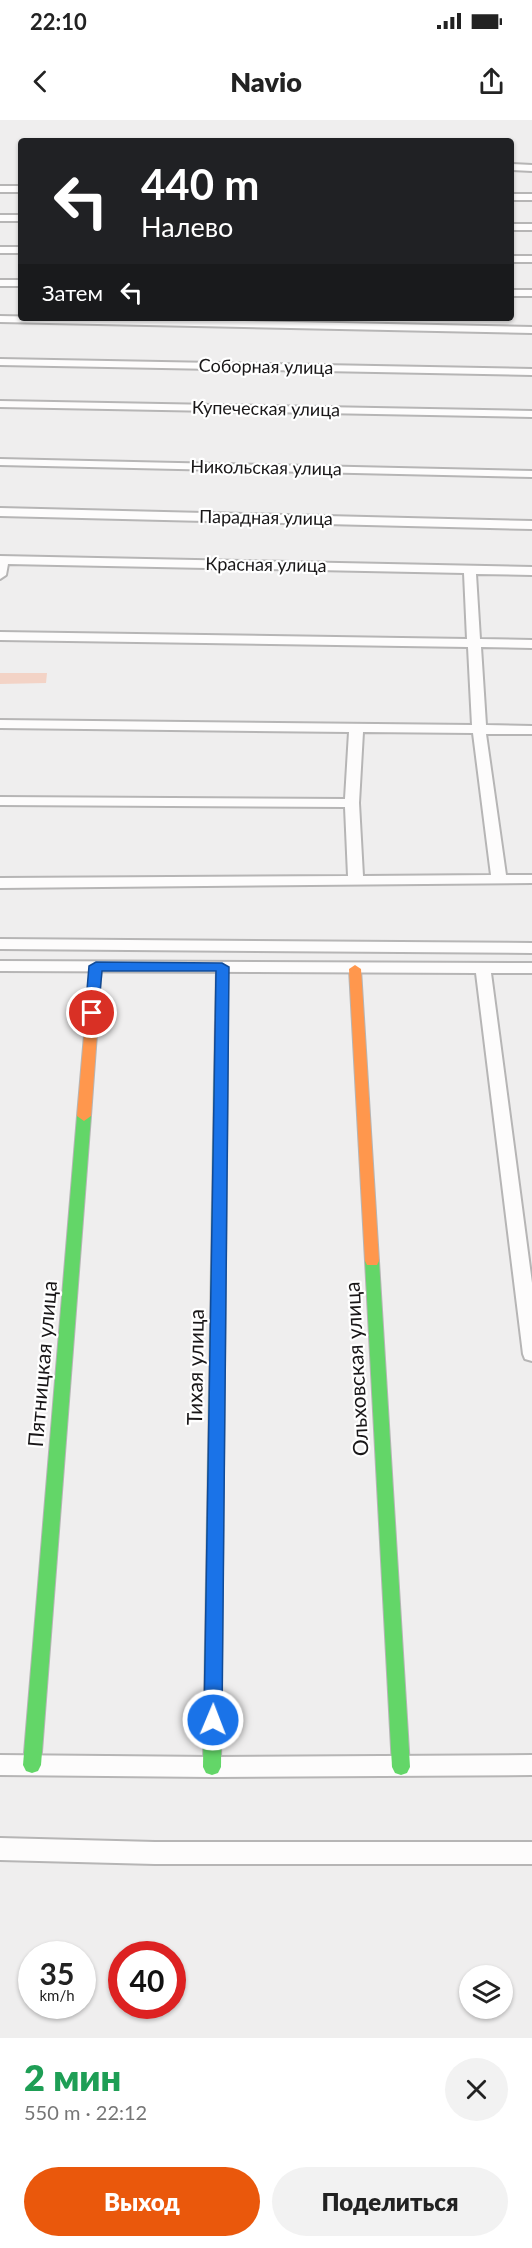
<!DOCTYPE html>
<html lang="ru">
<meta charset="utf-8">
<style>
:root{--surface:#fff;--page:#f2f2f2;--text:#222;--muted:#767676;--accent:#ea580c}
body{margin:0;font-family:Lato,sans-serif;background:var(--page);color:var(--text);height:100vh;display:flex;flex-direction:column;font-size:22px;white-space:nowrap}
*{box-sizing:border-box;margin:0}
p{font-size:20px;color:var(--muted)}
.icon{flex:none;width:33px;height:33px;fill:none;stroke:currentColor;stroke-width:2;stroke-linecap:round;stroke-linejoin:round}
.map{position:relative;height:1918px;overflow:hidden}
.panel{display:flex;flex-direction:column;background:var(--surface);flex:1}
.panel>*{flex:none}
.guide{position:absolute;left:18px;top:18px;width:496px;height:183px;border-radius:6px;box-shadow:0 2px 4px #0004;background:#202124;color:#fff;overflow:hidden}
.tools{position:absolute;left:459px;top:1845px;display:grid;gap:12px}
.tools a{display:grid;place-items:center;width:54px;height:54px;border-radius:50%;background:var(--surface);box-shadow:0 2px 4px #0004;font-size:30px}
.speed{position:absolute;left:18px;top:1821px;display:flex;gap:12px;font-size:30px;font-weight:700;text-align:center}
.speed>*{display:grid;place-content:center;width:78px;height:78px;border-radius:50%;background:var(--surface);box-shadow:0 2px 4px #0004;line-height:1}
.speed small{font-size:15px;font-weight:400}
.speed .limit{border:9px solid #d22;background:#fff;color:#111}
.pin{position:absolute;display:grid;place-items:center;width:51px;height:51px;color:#fff;margin:-26px;border:3px solid #fff;border-radius:50%;box-shadow:0 2px 6px #0007}
.me{position:absolute;width:66px;margin:-33px;rotate:1deg;stroke-linejoin:round;filter:drop-shadow(0 0 4px #0008)}
.turn{display:flex;align-items:center;gap:21px;height:126px;padding:0 24px;font-size:27px}
.turn .icon{width:78px;height:78px;stroke-width:2.5}
.turn b{display:block;font-size:42px;line-height:51px}
.then{display:flex;align-items:center;height:57px;padding:0 24px;background:#0003;gap:12px;font-size:22px}
.round{display:grid;place-items:center;flex:none;width:63px;height:63px;border-radius:32px;background:var(--page)}
.head{display:flex;align-items:center;justify-content:space-between;height:102px;padding:0 24px}
h1{font-size:36px;font-weight:800;line-height:45px;color:#1e9e55}
.primary-button{display:flex;gap:12px;margin-top:auto;padding:12px 24px}
.primary-button a{flex:1;height:69px;border-radius:36px;background:var(--accent);color:#fff;font-size:24px;font-weight:800;line-height:69px;text-align:center}
.primary-button a+a{background:var(--page);color:var(--text)}
.status{display:flex;justify-content:space-between;align-items:center;height:42px;padding:0 30px;background:var(--surface);direction:ltr}
.status svg{height:16px;fill:currentColor}
header{display:flex;justify-content:space-between;align-items:center;height:78px;padding:0 24px;background:var(--surface);font-size:27px;font-weight:800}
.map>svg:first-child{display:block}
.green{fill:#f3d3c6}
.lines{fill:none;stroke-linecap:round;stroke-linejoin:round}
.street-casing{stroke:#b6b5b5;stroke-width:4}
.fast-casing{stroke:#b6b5b5;stroke-width:2}
.slow-casing{stroke:#b6b5b5;stroke-width:2}
.jam-casing{stroke:#b6b5b5;stroke-width:2}
.street{fill:#fdfcfc;fill-rule:evenodd}
.fast{fill:#63d668;fill-rule:evenodd}
.slow{fill:#ff974d;fill-rule:evenodd}
.jam{fill:#b3261e;fill-rule:evenodd}
.route{fill:#1a73e8;stroke:#114b97;stroke-width:1.5}
.labels{text-anchor:middle;stroke-width:4.5;stroke-linejoin:round;paint-order:stroke}
.far-street-label{font-size:18px;fill:#191718;stroke:#fff}
.street-label{font-size:21px;fill:#191718;stroke:#fff}
</style>
<div class="status"><b>22:10</b><svg viewBox="0 0 49 12"><path d="M0 12V9h3v3zM5 12V6h3v6zM10 12V3h3v9zM15 12V0h3v12zM26 1h20v11H26zM47 4h2v5h-2z"/></svg></div>
<header><svg class="icon" aria-label="back" viewBox="0 0 24 24"><path d="M15 5l-7 7 7 7"/></svg>Navio<svg class="icon" aria-label="share" viewBox="0 0 24 24"><path d="M12 15V3M7 8l5-5 5 5M5 13v7h14v-7"/></svg></header>
<div class="map">
<svg width="532" height="1918" viewBox="0 0 532 1918">
<rect width="100%" height="100%" fill="#efeeee"/>
<!-- green -->
<polygon class="green" points="0,553 47,553 46,563 0,564"/>
<g class="lines">
<!-- street casing -->
<g class="street-casing">
<g id="street">
<polygon points="512,44 532,45 532,51 512,50"/>
<rect x="0" y="66" width="21" height="6"/>
<rect x="512" y="74" width="20" height="6"/>
<rect x="0" y="95" width="21" height="6"/>
<rect x="512" y="104" width="20" height="6"/>
<rect x="0" y="127" width="21" height="6"/>
<rect x="512" y="136" width="20" height="6"/>
<rect x="0" y="160" width="21" height="6"/>
<rect x="512" y="170" width="20" height="6"/>
<polygon points="0,196 532,207 532,213 0,202"/>
<polygon points="0,239 532,249 532,255 0,245"/>
<polygon points="0,281 532,291 532,297 0,287"/>
<polygon points="0,339 532,351 532,357 0,345"/>
<polygon points="0,388 532,401 532,409 0,396"/>
<path d="M0 436 532 447V455L476 454 480 519 532 520V528L481 527 486 605 532 606V614H486L506 755H532V763L0 768V758L348 756 345 687 0 685V677L345 679 349 612 0 608V600L472 605 468 527 0 520V512L467 519 464 453 8 444 6 455 0 459ZM363 612 473 613 491 755 363 756 359 683Z"/>
<polygon points="0,819 532,823 532,833 0,829"/>
<polygon points="0,841 532,843 532,853 491,853 532,1163 532,1241 525,1239 523,1234 476,853 0,851"/>
<polygon points="0,1635 212,1637 532,1635 532,1655 212,1657 0,1655"/>
<polygon points="0,1718 155,1722 532,1722 532,1744 155,1744 0,1740"/>
</g>
</g>
<!-- fast casing -->
<g class="fast-casing">
<g id="fast">
<polygon points="221,949 228,953 221,1647 218,1653 212,1655 206,1653 203,1647 214,953"/>
<polygon points="84,991 91,996 41,1645 38,1651 32,1653 26,1651 23,1645 77,996"/>
<polygon points="372,1136 377,1137 379,1141 410,1647 407,1653 401,1655 395,1653 392,1647 365,1141 367,1137"/>
</g>
</g>
<!-- slow casing -->
<g class="slow-casing">
<g id="slow">
<polygon points="96,842 102,846 91,996 84,1001 77,996 90,846"/>
<polygon points="355,845 361,849 379,1141 377,1145 367,1145 365,1141 349,849"/>
</g>
</g>
<!-- jam casing -->
<g class="jam-casing">
<polygon id="jam" points="222,843 228,847 228,953 221,957 214,953 216,847"/>
</g>
<!-- street -->
<use href="#street" class="street"/>
<!-- fast -->
<use href="#fast" class="fast"/>
<!-- slow -->
<use href="#slow" class="slow"/>
<!-- jam -->
<use href="#jam" class="jam"/>
</g>
<!-- route -->
<polygon class="route" points="96,842 222,843 229,847 222,1600 219,1605 213,1608 206,1605 204,1600 216,851 102,851 98,893 92,898 85,893 89,846"/>
<g class="labels">
<!-- far-street labels -->
<g class="far-street-label">
<text transform="translate(266 247) rotate(1)" y="6">Соборная улица</text>
<text transform="translate(266 289) rotate(1)" y="6">Купеческая улица</text>
<text transform="translate(266 348) rotate(1)" y="6">Никольская улица</text>
<text transform="translate(266 398) rotate(1)" y="6">Парадная улица</text>
<text transform="translate(266 445) rotate(1)" y="6">Красная улица</text>
</g>
<!-- street labels -->
<g class="street-label">
<text transform="translate(43 1244) rotate(-85)" y="7">Пятницкая улица</text>
<text transform="translate(196 1247) rotate(-89)" y="7">Тихая улица</text>
<text transform="translate(357 1249) rotate(-93)" y="7">Ольховская улица</text>
</g>
</g>
</svg>
<div class="tools">
<a><svg class="icon" aria-label="layers" viewBox="0 0 24 24"><path d="M12 4l9 5-9 5-9-5zM3 14l9 5 9-5"/></svg></a>
</div>
<div class="speed"><div>35<small>km/h</small></div><div class="limit">40</div></div>
<div class="pin" style="left:92px;top:893px;background:#d93025"><svg class="icon" aria-label="arrive" viewBox="0 0 24 24"><path d="M6 21V4h12l-3 4 3 4H6"/></svg></div>
<svg class="me" style="left:213px;top:1600px" viewBox="-20 -20 40 40"><circle r="17" fill="#1a73e8" stroke="#fff" stroke-width="3"/><path d="M0-11L8 9 0 5-8 9z" fill="#fff"/></svg>
<div class="guide">
<div class="turn"><svg class="icon" aria-label="left" viewBox="0 0 24 24"><path d="M17 20v-9H6M10 6l-5 5 5 5"/></svg><div><b>440 m</b>Налево</div></div>
<div class="then">Затем<svg class="icon" aria-label="left" viewBox="0 0 24 24"><path d="M17 20v-9H6M10 6l-5 5 5 5"/></svg></div>
</div>
</div>
<section class="panel">
<div class="head"><div><h1>2 мин</h1><p>550 m · 22:12</p></div><a class="round"><svg class="icon" aria-label="close" viewBox="0 0 24 24"><path d="M6 6l12 12M18 6L6 18"/></svg></a></div>
<div class="primary-button"><a>Выход</a><a>Поделиться</a></div>
</section>
